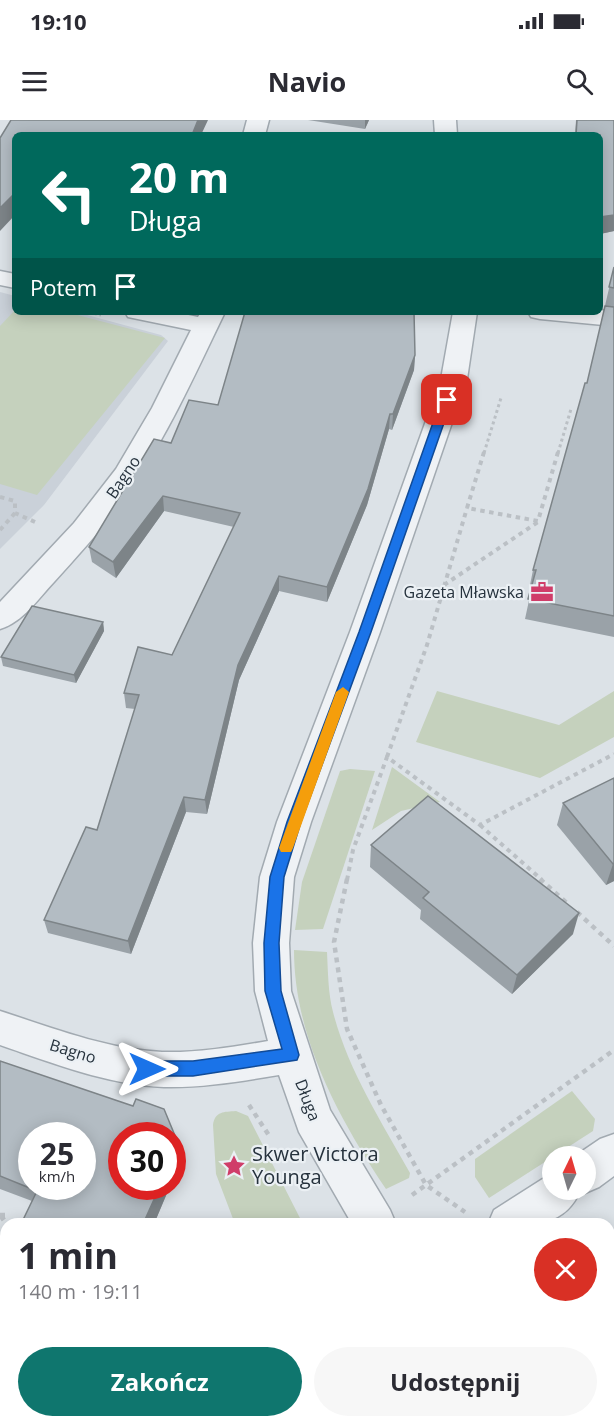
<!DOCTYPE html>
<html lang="pl">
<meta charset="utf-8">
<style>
:root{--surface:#fff;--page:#f7f7f7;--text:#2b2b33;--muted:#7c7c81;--accent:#0f766e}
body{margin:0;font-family:"Open Sans",sans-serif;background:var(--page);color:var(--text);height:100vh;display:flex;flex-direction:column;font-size:22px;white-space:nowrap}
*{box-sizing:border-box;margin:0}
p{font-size:20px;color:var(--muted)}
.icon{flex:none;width:33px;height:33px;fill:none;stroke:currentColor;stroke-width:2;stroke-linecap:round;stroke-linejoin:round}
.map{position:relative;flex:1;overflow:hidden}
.drawer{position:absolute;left:0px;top:1098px;width:615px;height:210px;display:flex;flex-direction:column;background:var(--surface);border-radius:18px 18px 0 0;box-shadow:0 3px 15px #0003}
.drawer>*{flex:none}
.banner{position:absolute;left:12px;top:12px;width:591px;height:183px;border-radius:9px;box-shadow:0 3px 15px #0003;background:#00695c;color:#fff;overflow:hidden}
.needle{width:39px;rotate:5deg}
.buttons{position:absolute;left:542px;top:1026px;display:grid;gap:12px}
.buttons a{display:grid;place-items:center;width:54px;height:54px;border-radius:50%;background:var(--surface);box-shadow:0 3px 15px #0003;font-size:30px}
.speed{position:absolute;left:18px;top:1002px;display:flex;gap:12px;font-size:30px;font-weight:700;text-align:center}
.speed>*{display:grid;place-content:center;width:78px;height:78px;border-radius:50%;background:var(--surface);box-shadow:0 3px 15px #0003;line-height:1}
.speed small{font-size:15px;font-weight:400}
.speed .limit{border:9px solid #d22;background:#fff;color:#111}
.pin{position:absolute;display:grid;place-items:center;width:51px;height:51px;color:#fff;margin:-26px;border-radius:12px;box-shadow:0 3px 9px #0006}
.me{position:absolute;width:66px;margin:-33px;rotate:90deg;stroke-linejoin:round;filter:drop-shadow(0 0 4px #0008)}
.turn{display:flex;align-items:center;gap:21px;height:126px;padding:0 18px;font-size:27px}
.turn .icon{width:78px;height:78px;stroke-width:2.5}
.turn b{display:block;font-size:42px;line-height:51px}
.then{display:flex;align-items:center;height:57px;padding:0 18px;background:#0003;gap:12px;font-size:22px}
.round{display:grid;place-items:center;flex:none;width:63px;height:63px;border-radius:32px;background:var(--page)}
.headline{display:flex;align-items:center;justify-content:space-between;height:102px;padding:0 18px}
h1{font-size:36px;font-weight:700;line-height:45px}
.cta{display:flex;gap:12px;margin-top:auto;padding:12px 18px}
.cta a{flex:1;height:69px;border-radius:36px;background:var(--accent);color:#fff;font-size:24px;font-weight:700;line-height:69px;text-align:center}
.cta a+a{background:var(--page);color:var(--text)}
.status{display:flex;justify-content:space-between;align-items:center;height:42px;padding:0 30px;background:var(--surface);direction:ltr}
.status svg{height:16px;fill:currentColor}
header{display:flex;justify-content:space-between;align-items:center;height:78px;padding:0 18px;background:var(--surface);font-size:27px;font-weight:700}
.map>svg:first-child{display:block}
.built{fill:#cad1d9}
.green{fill:#c5d1bd}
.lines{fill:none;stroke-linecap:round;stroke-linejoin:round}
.minor-casing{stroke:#a2aab1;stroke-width:3}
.path-far2{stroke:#bbc0c5;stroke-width:3;stroke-dasharray:3 3;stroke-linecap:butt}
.path-far1{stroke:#bbc0c5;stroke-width:4;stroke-dasharray:4.5 4.5;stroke-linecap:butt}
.path{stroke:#bbc0c5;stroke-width:4.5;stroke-dasharray:5 5;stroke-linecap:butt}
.minor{fill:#eff2f5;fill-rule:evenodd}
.wall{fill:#9aa2a8;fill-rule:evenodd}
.shaded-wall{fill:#7d8488}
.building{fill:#b3bcc3;stroke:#7d8488;stroke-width:1.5;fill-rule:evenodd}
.route{fill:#1a73e8;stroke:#114b97;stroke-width:1.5}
.slow{fill:#f59e0b}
.labels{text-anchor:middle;stroke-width:4.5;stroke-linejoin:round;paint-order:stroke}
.street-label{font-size:16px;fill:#26323d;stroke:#ebf0f4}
.poi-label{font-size:16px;fill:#26323d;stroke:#ebf0f4;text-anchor:end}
.near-poi-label{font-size:20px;fill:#26323d;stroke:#ebf0f4;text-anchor:start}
</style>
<div class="status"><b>19:10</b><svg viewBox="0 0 49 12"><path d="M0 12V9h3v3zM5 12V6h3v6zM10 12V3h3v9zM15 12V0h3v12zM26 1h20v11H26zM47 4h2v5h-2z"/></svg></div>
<header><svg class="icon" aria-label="menu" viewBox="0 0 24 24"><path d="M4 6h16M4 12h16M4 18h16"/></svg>Navio<svg class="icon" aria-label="search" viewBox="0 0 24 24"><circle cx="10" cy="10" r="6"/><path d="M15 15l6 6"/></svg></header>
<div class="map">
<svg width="614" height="1308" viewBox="0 0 614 1308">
<rect width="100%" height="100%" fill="#dce2e7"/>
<!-- built -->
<polygon class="built" points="0,172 15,176 15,192 76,192 161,215 168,221 44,385 0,429"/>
<!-- green -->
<g class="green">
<polygon points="15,190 15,192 66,192 165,218 37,375 0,364 0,206"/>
<polygon points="437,571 559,605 614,571 614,617 540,658 416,622"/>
<polygon points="392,647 440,682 401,691 372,710"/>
<polygon points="350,649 375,651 323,809 295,810 302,762 340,651"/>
<path d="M294 830 327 832C328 851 328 873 333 892 348 950 381 1001 410 1053L409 1058 386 1069C339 999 294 917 294 830Z"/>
<polygon points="572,971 595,999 593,1011 489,1078 475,1057 475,1039"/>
<path d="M236 991 248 996 303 1104H235L216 1054 213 1005C215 991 224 992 236 991Z"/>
<polygon points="13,1302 107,1302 98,1308 4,1308"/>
<polygon points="320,1302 493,1302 496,1308 321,1308"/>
</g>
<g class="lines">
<!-- minor casing -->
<g class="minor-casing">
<g id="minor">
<polygon points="247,0 269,0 265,15 243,15"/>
<polygon points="434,0 456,0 457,15 435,15"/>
<polygon points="0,151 15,154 15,168 0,165"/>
<polygon points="600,190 614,192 614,206 540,199 531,197 528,192"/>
<path d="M125 192H174L198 197 201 192H225C198 248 172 306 138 358 114 396 84 429 54 462 38 479 23 502 0 509V482L74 403 116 349 152 288 191 210 128 197Z"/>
<path d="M453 192H477L467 259 380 512 311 702 294 757 289 823 291 871 330 990 390 1090 396 1104H352L299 1012 279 955C241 961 203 968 164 967 108 965 53 943 0 925V891C53 908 106 929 162 932 197 933 233 927 268 921L255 871 253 823 260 757 277 702 350 512 441 259Z"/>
<path d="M614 1014V1056L599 1067 585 1073 580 1071C563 1111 525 1104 488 1104L494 1090 552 1053V1070H585V1036H575L600 1019Z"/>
<polygon points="175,1302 226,1302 224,1308 173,1308"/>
</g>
</g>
<!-- path-far2 -->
<g class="path-far2">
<polyline points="88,192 101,195"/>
<polyline points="484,333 501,278"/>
<polyline points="558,333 571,289"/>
</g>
<!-- path-far1 -->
<g class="path-far1">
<polyline points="484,332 467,388 538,401 558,332"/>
<polyline points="0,377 15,381 15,393 35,402"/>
<polyline points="0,410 15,393"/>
<polyline points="444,465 538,402"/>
<polyline points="387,637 427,525 467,388"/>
<polyline points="480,705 542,760"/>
<polyline points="347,760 353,730 387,637 480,705 614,634"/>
</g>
<!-- path -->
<g class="path">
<polyline points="347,759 334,822 347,909 381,985 426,1065 614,930"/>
<polyline points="540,759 569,785"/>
<polyline points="577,792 614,826"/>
<polyline points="249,985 270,1017"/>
<polyline points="412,1075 426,1065 465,1092"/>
<polyline points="0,1095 7,1095 0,1100"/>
<polyline points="307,1302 308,1308"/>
<polyline points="504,1302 507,1308"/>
<polyline points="110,1308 120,1302"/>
<polyline points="288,1308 297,1302"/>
</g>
<!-- minor -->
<use href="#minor" class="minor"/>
</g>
<!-- wall -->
<g class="wall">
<polygon points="308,0 369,0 365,9"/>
<polygon points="576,0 614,0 614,111 600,114 600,15 575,15"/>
<polygon points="614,147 614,517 525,499 531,471 529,470 533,450 587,263"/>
<polygon points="415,235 414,250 392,310 389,309 367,385 327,482 279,471 239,560 207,694 186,692 131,834 48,813 44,800 97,710 135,589 126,588 124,573 172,535 234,407 164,391 116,458 92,442 89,427 171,323 218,285"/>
<polygon points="103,502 104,511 76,563 3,546 1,537"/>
<polygon points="614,658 614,761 606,765 557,705 563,683"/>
<polygon points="371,725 573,814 512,874 420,799 421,790 370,747"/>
<path d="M0 941 133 986 136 979 164 989 178 1023 181 1039 172 1060V1016H122V1066H170L154 1104H21L32 1081 0 1069ZM32 1016H82V1066H32Z"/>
<polygon points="532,1302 573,1302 559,1308 534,1308"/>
</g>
<!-- shaded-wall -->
<g class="shaded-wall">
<polygon points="198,0 208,0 201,15 192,15"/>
<polygon points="365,0 369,0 365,9"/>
<polygon points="15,73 15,95 0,111 0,88"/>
<polygon points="614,95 614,111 600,114 600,97"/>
<polygon points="415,235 414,250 392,310 393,294"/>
<polygon points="390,294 389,309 367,385 327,482 327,467"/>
<polygon points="163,376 164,391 116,458 113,442"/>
<polygon points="279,456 279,471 239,560 207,694 205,680 238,545"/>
<polygon points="103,502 104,511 76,563 74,555"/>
<polygon points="184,677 186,692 131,834 128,821"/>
<polygon points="614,743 614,761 606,765 613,744"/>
<polygon points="579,793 573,814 512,874 517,855"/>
<polygon points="178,1023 181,1039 172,1060 172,1036"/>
<polygon points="160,1066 170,1066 154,1104 143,1104"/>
<polygon points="6,1268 6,1284 0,1288 0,1272"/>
<polygon points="566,1302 573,1302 559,1308 552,1308"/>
</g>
<!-- building -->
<g class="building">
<polygon points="11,0 198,0 192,15 15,15 15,73 0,88 0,18"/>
<polygon points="577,0 614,0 614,95 600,97 600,15 576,15"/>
<polygon points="333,13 357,15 332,15"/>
<polygon points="614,147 614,168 609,167"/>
<polygon points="605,186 614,187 614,496 528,479 536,450 533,450 585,263 587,263"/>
<polygon points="245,192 414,192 415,235 393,294 390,294 368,369 327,467 279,456 238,545 205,680 184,677 128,821 44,800 86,707 97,710 139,575 124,573 138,527 172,535 240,393 163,376 113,442 89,427 154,319 171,323 189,280 218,285"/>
<polygon points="32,486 103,502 74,555 1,537"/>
<polygon points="614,658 614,743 613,744 563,683"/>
<polygon points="428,676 579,793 517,855 423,778 429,772 371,725"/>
<path d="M0 941 133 986 136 979 164 989 178 1023 172 1036V1016H122V1066H160L143 1104H21L37 1071 0 1056ZM32 1016H82V1066H32Z"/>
<polygon points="6,1130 6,1268 0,1272 0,1134"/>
<polygon points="536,1302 566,1302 552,1308 539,1308"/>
</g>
<!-- route -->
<polygon class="route" points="447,277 452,280 371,512 301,702 284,757 279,823 281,871 299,935 297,940 193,956 147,956 142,954 139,949 142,943 147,941 193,941 282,929 265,871 264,823 270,757 287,702 359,512 441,280"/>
<!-- slow -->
<polygon class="slow" points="343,567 349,572 293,728 291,732 281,732 279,728 336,572"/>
<!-- icons -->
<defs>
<g id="office-bare" transform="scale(1.8)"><path d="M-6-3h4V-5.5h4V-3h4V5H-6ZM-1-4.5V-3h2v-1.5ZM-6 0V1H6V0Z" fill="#d03d69" stroke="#ebf0f4" stroke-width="2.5" paint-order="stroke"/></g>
<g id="sight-bare" transform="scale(1.8)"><path d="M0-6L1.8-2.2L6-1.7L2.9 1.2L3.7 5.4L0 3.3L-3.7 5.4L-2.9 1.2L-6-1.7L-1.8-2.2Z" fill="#d03d69" stroke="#ebf0f4" stroke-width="2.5" paint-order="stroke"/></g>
</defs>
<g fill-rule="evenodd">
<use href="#office-bare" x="542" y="472"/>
<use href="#sight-bare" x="234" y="1046"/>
</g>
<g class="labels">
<!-- street labels -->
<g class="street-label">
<text transform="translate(123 357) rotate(-56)" y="6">Bagno</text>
<text transform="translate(73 931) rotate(17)" y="6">Bagno</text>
<text transform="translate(308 980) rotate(69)" y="6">Długa</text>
</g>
<!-- poi labels -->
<g class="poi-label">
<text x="524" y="478">Gazeta Mławska</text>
</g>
<!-- near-poi labels -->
<g class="near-poi-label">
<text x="252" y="1041">Skwer Victora<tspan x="252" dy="23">Younga</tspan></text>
</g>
</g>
</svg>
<div class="buttons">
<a><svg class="needle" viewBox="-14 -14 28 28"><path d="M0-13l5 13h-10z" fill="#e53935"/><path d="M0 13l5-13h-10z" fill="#7c7c81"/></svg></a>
</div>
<div class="speed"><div>25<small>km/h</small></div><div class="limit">30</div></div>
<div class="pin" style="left:447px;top:280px;background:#d93025"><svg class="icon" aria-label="arrive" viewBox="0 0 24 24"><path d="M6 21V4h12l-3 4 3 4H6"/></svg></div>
<svg class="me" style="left:147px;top:949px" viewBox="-20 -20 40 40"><path d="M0-17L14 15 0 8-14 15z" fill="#1a73e8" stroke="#fff" stroke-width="4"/></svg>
<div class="banner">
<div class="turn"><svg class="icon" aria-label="left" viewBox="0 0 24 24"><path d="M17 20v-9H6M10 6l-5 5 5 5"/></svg><div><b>20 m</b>Długa</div></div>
<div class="then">Potem<svg class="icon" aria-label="arrive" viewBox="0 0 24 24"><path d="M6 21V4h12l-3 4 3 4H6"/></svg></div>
</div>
<section class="drawer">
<div class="headline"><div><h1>1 min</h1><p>140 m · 19:11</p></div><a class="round" style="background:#d93025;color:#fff"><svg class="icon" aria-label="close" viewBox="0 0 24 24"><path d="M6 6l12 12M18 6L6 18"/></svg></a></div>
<div class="cta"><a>Zakończ</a><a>Udostępnij</a></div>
</section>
</div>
